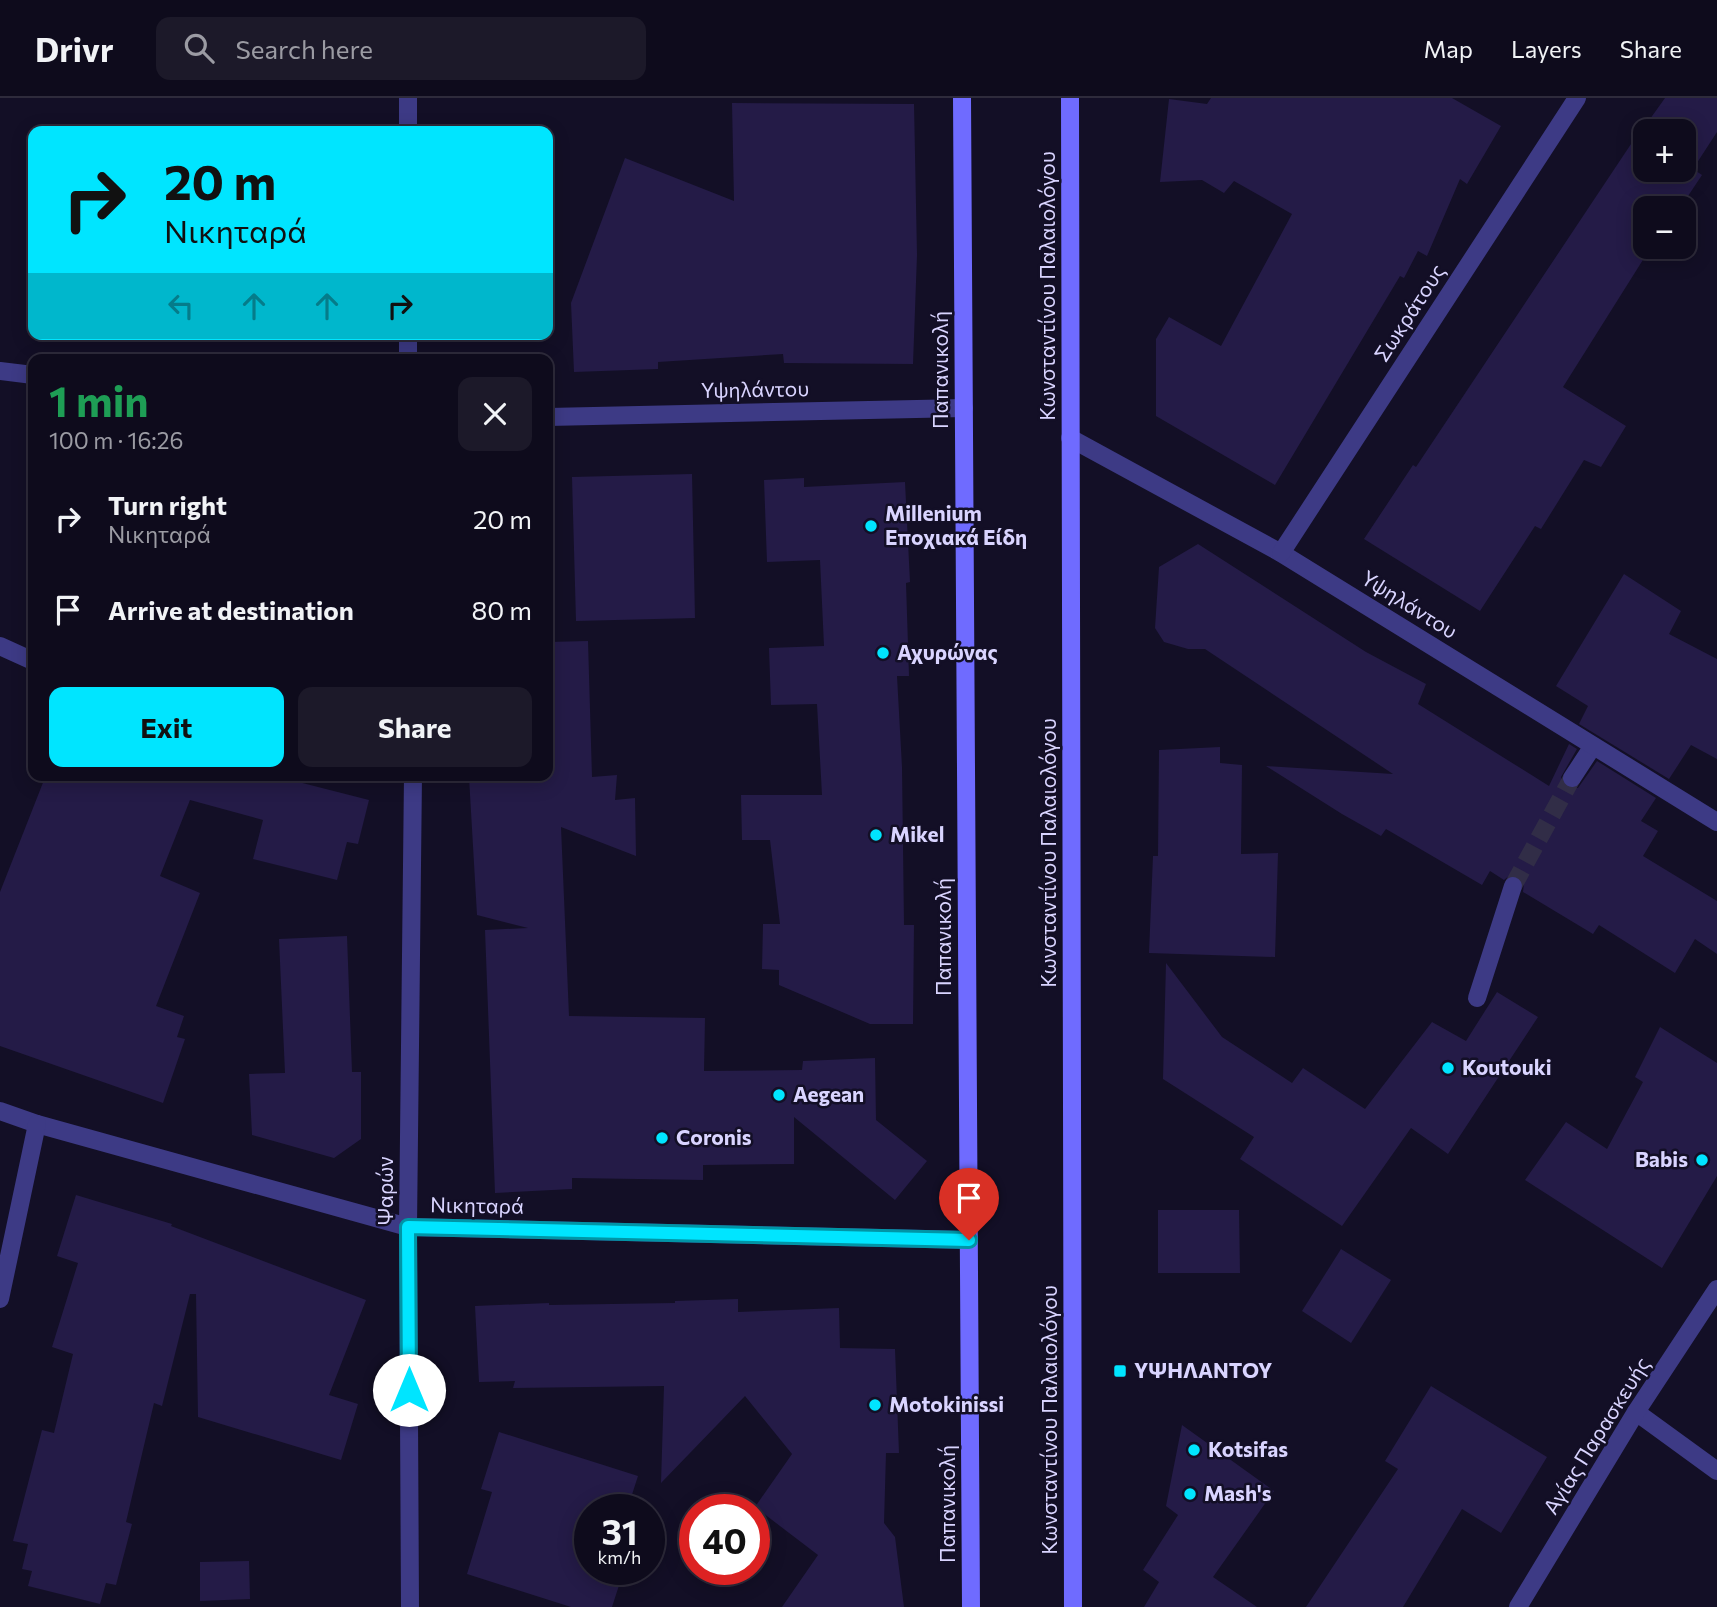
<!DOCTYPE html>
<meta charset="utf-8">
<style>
:root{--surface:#0e0b1c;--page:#1c1929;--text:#f1f3f6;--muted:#9b9ba3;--line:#2e2b3b;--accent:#00e5ff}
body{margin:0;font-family:Commissioner,sans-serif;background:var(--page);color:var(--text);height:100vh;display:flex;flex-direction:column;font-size:26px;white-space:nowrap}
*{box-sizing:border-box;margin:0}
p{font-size:23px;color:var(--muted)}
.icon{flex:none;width:38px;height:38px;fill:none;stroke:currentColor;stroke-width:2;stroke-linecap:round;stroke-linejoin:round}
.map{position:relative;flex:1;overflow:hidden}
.details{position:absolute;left:28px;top:256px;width:525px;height:427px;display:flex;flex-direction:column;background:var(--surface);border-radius:14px;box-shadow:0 4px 18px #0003,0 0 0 2px var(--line)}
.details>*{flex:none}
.hud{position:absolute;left:28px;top:28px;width:525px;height:214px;border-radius:14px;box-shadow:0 4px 18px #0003,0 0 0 2px var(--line);background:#00e5ff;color:#111;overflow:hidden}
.buttons{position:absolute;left:1633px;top:21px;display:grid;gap:14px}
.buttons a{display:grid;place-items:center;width:63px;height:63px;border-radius:14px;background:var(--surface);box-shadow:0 4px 18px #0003,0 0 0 2px var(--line);font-size:35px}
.speed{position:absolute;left:574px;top:1396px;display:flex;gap:14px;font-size:35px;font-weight:700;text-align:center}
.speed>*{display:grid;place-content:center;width:91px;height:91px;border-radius:50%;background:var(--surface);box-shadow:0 4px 18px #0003,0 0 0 2px var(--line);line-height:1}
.speed small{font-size:18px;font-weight:400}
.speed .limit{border:10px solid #d22;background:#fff;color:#111}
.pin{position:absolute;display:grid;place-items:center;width:60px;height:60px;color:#fff;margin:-72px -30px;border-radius:50% 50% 50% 0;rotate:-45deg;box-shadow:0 0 7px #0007}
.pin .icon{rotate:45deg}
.me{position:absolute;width:77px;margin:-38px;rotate:0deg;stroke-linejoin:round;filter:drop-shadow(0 0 5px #0008)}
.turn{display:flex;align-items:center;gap:24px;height:147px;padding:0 21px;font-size:32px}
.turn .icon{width:91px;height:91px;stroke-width:2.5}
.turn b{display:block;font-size:49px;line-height:60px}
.lanes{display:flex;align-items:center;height:66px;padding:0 21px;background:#0003;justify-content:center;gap:35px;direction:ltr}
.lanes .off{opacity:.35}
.round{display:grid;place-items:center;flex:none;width:74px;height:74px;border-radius:14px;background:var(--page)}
.summary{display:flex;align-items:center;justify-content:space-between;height:119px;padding:0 21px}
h1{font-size:42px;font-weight:700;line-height:52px;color:#1e9e55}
.primary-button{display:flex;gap:14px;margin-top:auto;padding:14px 21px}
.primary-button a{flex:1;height:80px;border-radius:14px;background:var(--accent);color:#111;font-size:28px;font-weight:700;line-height:80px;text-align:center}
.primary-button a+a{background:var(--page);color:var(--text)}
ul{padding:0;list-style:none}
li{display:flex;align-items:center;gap:21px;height:91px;padding:0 21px}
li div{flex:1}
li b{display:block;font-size:26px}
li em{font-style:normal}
header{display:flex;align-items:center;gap:42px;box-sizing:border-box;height:98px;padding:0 35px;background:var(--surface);border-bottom:2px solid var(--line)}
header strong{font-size:33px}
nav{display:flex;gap:38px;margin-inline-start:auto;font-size:24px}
.search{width:490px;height:63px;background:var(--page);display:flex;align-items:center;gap:18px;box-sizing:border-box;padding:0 24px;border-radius:14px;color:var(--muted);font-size:26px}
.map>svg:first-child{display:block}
.building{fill:#241b47;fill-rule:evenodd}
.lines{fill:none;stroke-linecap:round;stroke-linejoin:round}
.pedestrian-tunnel{stroke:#312d47;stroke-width:18;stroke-dasharray:18 9;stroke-linecap:butt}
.service{stroke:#3d3a85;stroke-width:18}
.pedestrian{stroke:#3d3a85;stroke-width:18}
.minor{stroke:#3d3a85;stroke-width:18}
.tertiary{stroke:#3d3a85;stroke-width:18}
.secondary{stroke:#6f6bff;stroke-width:18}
.route-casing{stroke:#0095a6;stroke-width:18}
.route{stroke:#00e5ff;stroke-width:12}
.poi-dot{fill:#00e5ff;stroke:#130f26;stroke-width:2.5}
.labels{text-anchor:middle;stroke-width:5;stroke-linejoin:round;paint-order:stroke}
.street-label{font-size:21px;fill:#d9d4ff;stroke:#130f26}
.poi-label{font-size:21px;font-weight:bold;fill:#d9d4ff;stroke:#130f26;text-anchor:start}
</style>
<header>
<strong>Drivr</strong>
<div class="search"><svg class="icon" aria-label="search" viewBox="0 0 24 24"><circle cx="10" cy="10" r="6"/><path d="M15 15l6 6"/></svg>Search here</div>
<nav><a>Map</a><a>Layers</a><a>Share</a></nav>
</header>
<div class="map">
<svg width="1717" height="1509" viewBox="0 0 1717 1509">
<rect width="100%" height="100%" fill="#130f26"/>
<!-- building -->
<g class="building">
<polygon points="1211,0 1452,0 1501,28 1467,86 1460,81 1427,158 1418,153 1404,180 1400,178 1275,387 1156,318 1156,241 1169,219 1221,248 1292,116 1234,83 1224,95 1202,82 1160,84 1169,1 1207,6"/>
<path d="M1665 0H1717V34L1693 71 1702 77 1680 110H1645V149H1654L1648 159 1646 157 1563 289 1626 328 1601 369 1584 362 1541 431 1535 428 1480 513 1364 441 1413 367 1416 369 1639 34 1640 35ZM1645 33H1684V72H1645Z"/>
<polygon points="732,5 914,6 917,157 913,266 784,265 783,256 658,264 658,271 574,274 571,205 625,60 734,103"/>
<polygon points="692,376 695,520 576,523 572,379"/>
<polygon points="804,380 804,389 905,384 910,484 906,485 909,578 897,578 902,669 904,827 914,827 913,926 870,926 779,887 779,872 762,871 763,826 780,826 770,742 742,742 741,697 822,697 817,606 771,607 769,550 824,548 820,462 767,464 764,382"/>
<polygon points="1198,446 1366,554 1426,586 1418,606 1549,688 1569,646 1577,651 1561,679 1562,686 1566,690 1578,690 1597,663 1656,700 1641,723 1658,733 1643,758 1717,803 1717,856 1695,841 1675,875 1599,827 1593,836 1523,794 1524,785 1517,777 1510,777 1504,782 1490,773 1482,787 1386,731 1381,738 1342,716 1266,668 1393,676 1205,551 1188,551 1164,544 1155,530 1159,469"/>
<polygon points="1624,476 1681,513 1669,536 1717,561 1717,661 1691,647 1669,681 1579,626 1588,608 1556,588"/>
<polygon points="588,543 592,679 617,677 615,702 635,700 636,758 561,729 569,918 705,920 704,973 802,972 803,963 875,960 876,1022 927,1063 895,1102 794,1019 794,1066 703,1067 703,1082 572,1080 572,1091 495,1095 485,832 528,830 477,817 469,679 548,677 548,544"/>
<polygon points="1220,649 1220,665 1242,667 1241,756 1278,755 1275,859 1149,855 1153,758 1158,758 1159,652"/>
<polygon points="46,677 271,677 369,702 358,746 347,744 337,782 253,761 263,722 190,702 160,778 200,795 156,908 184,918 177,939 185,941 163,1005 0,948 0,794"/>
<polygon points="347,838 352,974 361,974 361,1041 334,1060 252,1037 249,976 285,975 279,841"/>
<polygon points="1166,865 1222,939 1292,985 1303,970 1365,1011 1432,924 1466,943 1497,894 1538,919 1448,1056 1411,1030 1342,1128 1240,1061 1254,1039 1163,981"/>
<polygon points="1660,929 1717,965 1717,1078 1662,1170 1525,1082 1566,1024 1607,1051 1643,984 1635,979"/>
<polygon points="76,1097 172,1126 171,1128 366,1202 329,1297 358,1306 341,1362 198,1319 196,1196 190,1196 162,1308 154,1305 126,1424 132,1426 116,1487 106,1485 100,1506 28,1488 32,1473 22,1471 28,1446 13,1443 42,1332 54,1335 73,1256 52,1249 78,1165 57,1158"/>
<polygon points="1158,1112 1239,1112 1240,1175 1158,1175"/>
<polygon points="1341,1151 1391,1182 1351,1245 1302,1213"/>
<polygon points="738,1201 738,1214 839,1210 840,1250 895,1251 899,1355 886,1355 884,1425 895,1439 904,1509 782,1509 818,1457 755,1409 792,1356 745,1298 661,1385 664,1288 513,1290 515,1283 479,1284 475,1208 549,1205 549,1207 675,1205 675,1203"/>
<polygon points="1431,1288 1547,1359 1501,1435 1462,1411 1403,1509 1306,1509 1398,1371 1385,1363"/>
<polygon points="1182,1327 1274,1393 1213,1479 1257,1509 1144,1509 1159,1484 1143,1472 1178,1417 1166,1408"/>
<polygon points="499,1334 638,1378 627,1412 590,1412 590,1472 624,1472 612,1509 571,1509 467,1476 492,1394 481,1391"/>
<polygon points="249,1463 250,1501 200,1503 200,1464"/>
</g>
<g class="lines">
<!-- pedestrian-tunnel -->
<polyline class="pedestrian-tunnel" points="1513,788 1572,680"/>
<!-- service -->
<polyline class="service" points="0,548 33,563"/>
<!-- pedestrian -->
<g class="pedestrian">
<polyline points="1572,680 1593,648"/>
<polyline points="1477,900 1513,788"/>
<polyline points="1636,1314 1717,1373"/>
</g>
<!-- minor -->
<g class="minor">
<polyline points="0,273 33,277"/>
<polyline points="548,319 964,310"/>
<polyline points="1070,340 1281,455 1717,724"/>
<polyline points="1281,455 1577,0"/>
<polyline points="0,1013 37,1026 408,1129 969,1142"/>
<polyline points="0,1201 37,1026"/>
</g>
<!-- tertiary -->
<g class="tertiary">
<polyline points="408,0 408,33"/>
<polyline points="408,236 408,261"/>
<polyline points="410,1509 408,1129 413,677"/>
<polyline points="1518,1509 1636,1314 1717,1191"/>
</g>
<!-- secondary -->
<g class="secondary">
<polyline points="962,0 971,1509"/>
<polyline points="1070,0 1073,1509"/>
</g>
</g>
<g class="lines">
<!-- route casing -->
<g class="route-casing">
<polyline id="route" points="409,1292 408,1129 969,1142"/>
</g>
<!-- route -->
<use href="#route" class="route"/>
</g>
<!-- markers -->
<g class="poi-dot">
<circle cx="871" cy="428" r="7"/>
<circle cx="883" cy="555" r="7"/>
<circle cx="876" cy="737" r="7"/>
<circle cx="1448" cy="970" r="7"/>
<circle cx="779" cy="997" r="7"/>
<circle cx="662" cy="1040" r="7"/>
<circle cx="1702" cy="1062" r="7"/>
<rect x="1113" y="1266" width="14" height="14" rx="3.5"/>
<circle cx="875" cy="1307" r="7"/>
<circle cx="1194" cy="1352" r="7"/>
<circle cx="1190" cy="1396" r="7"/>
</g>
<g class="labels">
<!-- street labels -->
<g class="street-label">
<text transform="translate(1048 188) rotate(-90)" y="7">Κωνσταντίνου Παλαιολόγου</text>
<text transform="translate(1410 215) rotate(-57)" y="7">Σωκράτους</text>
<text transform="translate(941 272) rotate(-90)" y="7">Παπανικολή</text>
<text transform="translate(755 292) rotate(-1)" y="7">Υψηλάντου</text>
<text transform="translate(1409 507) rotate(32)" y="7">Υψηλάντου</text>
<text transform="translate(1049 755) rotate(-90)" y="7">Κωνσταντίνου Παλαιολόγου</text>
<text transform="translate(944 839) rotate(-90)" y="7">Παπανικολή</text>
<text transform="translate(386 1093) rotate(-90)" y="7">Ψαρών</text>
<text transform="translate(477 1108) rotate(1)" y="7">Νικηταρά</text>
<text transform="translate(1050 1322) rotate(-90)" y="7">Κωνσταντίνου Παλαιολόγου</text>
<text transform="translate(1597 1338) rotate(-58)" y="7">Αγίας Παρασκευής</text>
<text transform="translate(948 1406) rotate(-90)" y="7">Παπανικολή</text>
</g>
<!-- poi labels -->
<g class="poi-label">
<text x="885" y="423">Millenium<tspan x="885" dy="24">Εποχιακά Είδη</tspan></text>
<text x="897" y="562">Αχυρώνας</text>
<text x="890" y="744">Mikel</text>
<text x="1462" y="977">Koutouki</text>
<text x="793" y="1004">Aegean</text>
<text x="676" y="1047">Coronis</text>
<text x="1688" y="1069" text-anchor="end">Babis</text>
<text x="1134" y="1280">ΥΨΗΛΑΝΤΟΥ</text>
<text x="889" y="1314">Motokinissi</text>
<text x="1208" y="1359">Kotsifas</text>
<text x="1204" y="1403">Mash's</text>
</g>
</g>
</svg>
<div class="buttons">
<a>+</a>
<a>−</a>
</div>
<div class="speed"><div>31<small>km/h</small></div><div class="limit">40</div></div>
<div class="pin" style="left:969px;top:1142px;background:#d93025"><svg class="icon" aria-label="arrive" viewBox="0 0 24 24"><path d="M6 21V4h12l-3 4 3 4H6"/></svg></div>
<svg class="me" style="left:409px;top:1292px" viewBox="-20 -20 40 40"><circle r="19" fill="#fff"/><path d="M0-13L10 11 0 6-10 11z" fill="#00e5ff"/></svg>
<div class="hud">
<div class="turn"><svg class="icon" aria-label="right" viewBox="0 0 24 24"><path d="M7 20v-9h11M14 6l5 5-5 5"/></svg><div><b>20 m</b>Νικηταρά</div></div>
<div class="lanes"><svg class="icon off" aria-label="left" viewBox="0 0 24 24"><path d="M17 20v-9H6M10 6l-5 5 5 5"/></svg><svg class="icon off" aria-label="ahead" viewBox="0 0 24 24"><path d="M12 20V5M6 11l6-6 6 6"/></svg><svg class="icon off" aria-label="ahead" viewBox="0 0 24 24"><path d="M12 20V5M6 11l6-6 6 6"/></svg><svg class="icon" aria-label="right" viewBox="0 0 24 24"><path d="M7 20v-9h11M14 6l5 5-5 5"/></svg></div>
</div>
<section class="details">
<div class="summary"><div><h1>1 min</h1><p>100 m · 16:26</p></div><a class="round"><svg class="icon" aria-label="close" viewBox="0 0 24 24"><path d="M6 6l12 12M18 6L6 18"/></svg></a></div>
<ul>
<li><svg class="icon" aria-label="right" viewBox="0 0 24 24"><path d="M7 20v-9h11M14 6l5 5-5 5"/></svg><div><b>Turn right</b><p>Νικηταρά</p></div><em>20 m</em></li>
<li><svg class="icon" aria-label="arrive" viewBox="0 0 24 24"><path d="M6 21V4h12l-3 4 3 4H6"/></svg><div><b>Arrive at destination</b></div><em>80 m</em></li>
</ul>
<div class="primary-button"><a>Exit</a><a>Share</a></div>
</section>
</div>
